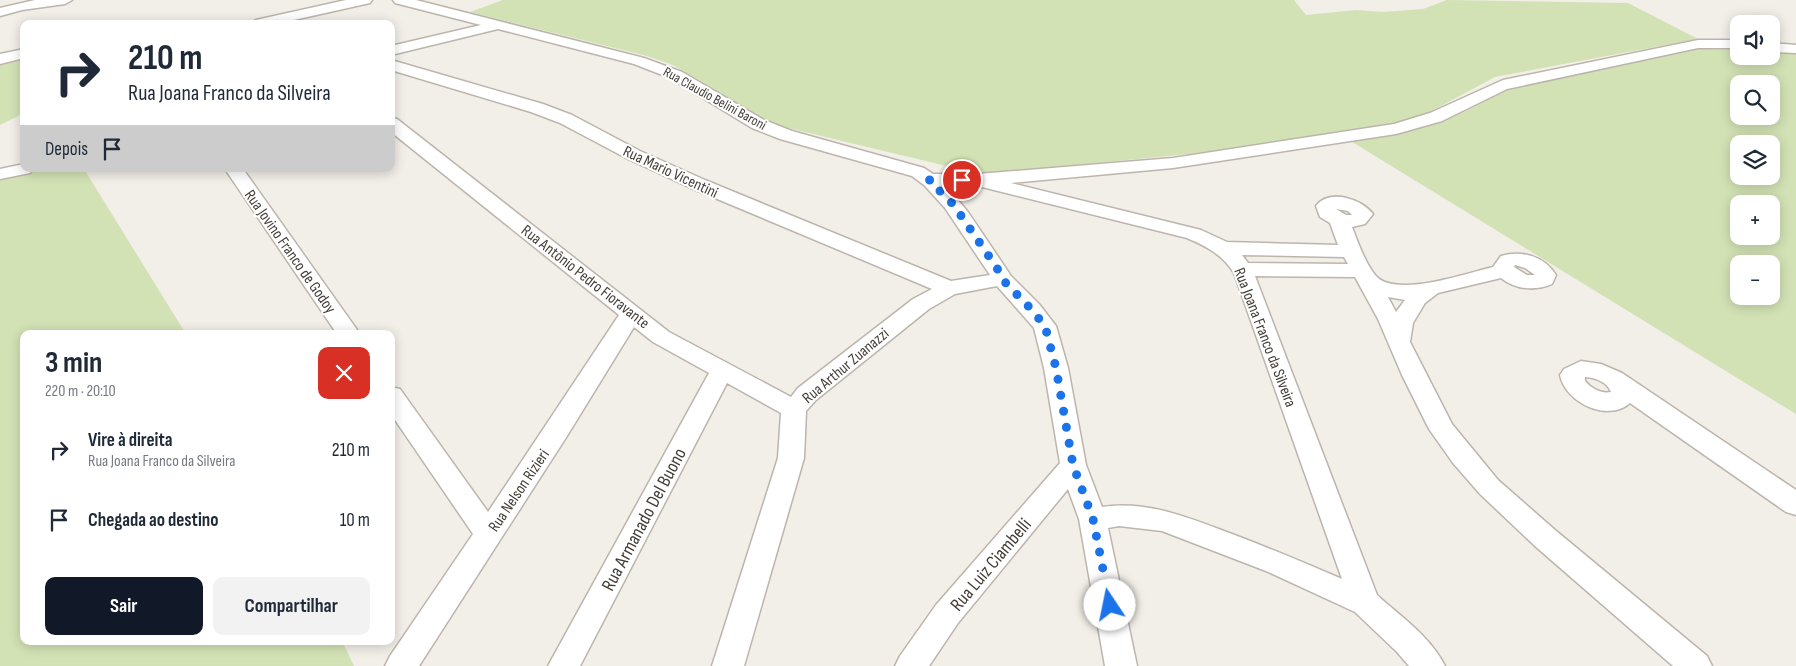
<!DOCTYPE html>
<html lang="pt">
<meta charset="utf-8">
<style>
:root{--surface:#fff;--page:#f2f2f3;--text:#1f2937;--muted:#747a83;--accent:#111827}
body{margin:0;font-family:"Sofia Sans Condensed",sans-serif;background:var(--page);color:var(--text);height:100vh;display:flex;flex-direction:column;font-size:19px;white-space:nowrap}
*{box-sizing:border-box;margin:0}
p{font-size:16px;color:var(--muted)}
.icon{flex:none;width:28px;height:28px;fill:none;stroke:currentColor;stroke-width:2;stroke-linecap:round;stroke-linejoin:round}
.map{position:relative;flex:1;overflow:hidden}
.panel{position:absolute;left:20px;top:330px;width:375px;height:315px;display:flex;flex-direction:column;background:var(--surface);border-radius:10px;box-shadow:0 2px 12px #0003}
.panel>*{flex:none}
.guide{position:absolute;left:20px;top:20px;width:375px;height:152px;border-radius:10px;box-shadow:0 2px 12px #0003;background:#fff;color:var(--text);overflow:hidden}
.buttons{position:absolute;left:1730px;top:15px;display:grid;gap:10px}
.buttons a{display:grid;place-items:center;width:50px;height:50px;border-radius:10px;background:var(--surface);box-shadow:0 2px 12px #0003;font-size:25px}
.pin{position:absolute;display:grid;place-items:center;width:42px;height:42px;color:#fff;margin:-21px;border:2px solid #fff;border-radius:50%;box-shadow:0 1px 5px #0007}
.me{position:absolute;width:55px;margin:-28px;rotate:349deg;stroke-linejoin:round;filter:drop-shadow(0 0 4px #0008)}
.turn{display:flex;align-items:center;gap:18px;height:105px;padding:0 25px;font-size:22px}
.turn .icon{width:65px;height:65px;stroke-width:2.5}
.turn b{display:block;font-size:35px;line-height:42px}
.then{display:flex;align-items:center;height:48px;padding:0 25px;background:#0003;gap:10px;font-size:19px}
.round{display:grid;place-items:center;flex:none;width:52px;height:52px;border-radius:10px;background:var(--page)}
.head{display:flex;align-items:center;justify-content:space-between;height:85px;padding:0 25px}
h1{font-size:30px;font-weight:700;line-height:38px}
.cta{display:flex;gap:10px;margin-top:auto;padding:10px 25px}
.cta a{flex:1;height:58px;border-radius:10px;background:var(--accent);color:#fff;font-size:20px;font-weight:700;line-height:58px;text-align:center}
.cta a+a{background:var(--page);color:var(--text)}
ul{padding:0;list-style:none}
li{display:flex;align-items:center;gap:15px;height:70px;padding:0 25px}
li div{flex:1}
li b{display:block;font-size:19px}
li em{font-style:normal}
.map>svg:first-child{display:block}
.green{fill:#d3e2b5;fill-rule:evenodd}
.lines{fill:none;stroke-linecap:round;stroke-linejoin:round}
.minor-casing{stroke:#bdb5ac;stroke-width:3}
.minor{fill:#fff;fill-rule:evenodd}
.route{stroke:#1a73e8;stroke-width:9;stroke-dasharray:0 16.2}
.labels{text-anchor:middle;stroke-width:4;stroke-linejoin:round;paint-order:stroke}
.far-street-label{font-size:14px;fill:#453e38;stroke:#fff}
.street-label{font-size:16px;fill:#453e38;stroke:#fff}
.near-street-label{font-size:19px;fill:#453e38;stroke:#fff}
</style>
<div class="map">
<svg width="1796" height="666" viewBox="0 0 1796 666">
<rect width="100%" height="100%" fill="#f2eee8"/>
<!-- green -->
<g class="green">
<polygon points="503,0 1294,0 1306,15 1356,10 1383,12 1423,9 1447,0 1628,3 1698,39 1495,77 1420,117 1391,124 1199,153 993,173 963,170 784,127 768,122 673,65 647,56 470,12"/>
<path d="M1702 47H1739V56H1771V49L1796 52V414L1349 140C1389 134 1427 129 1464 112 1478 106 1490 96 1504 90 1525 82 1547 82 1568 77 1613 67 1657 54 1702 47ZM1739 84H1771V116H1739ZM1739 144H1771V176H1739ZM1739 204H1771V236H1739ZM1739 264H1771V296H1739Z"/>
<polygon points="24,60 24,113 0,125 0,65"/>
<polygon points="41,169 84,169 186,334 24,334 24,641 342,641 354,666 0,666 0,176"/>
</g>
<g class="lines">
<!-- minor casing -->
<g class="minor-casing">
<g id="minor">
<polygon points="35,0 72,0 65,4 22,10 0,16 0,8"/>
<polygon points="346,0 372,0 370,3 276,24 249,24 256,20"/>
<path d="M393 0H416L644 58 682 72 764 120 792 131 924 168 933 174H978L1173 158 1394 124 1430 113 1503 80 1698 40H1739V48H1698L1507 89 1442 121 1396 134 1173 168 1011 183 1201 230 1227 242 1338 245 1330 223 1320 217 1316 206C1329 188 1362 199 1373 214L1365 224 1352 227C1358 243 1365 262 1375 275 1394 299 1467 273 1493 267L1501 256C1522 250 1544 256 1556 275L1552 284C1536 291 1516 290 1501 278L1438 293 1425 303 1413 323 1410 342 1452 424 1498 480 1555 530 1707 656 1712 666H1673L1535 546 1480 494 1453 463 1429 429 1402 375 1378 319 1355 277 1255 276 1377 595C1400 616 1431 637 1445 666H1409L1397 652 1355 612 1266 571 1162 531 1119 526 1108 528 1137 666H1105L1079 519 1068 489 958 623 929 666H895L900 656 936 605 1060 463 1044 368 1034 328 997 286 955 294 929 309 816 400 806 411 804 458 744 666H712L778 458 781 413 727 383 580 666H548L709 373 653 342 634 327 567 436 419 666H385L390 656 473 534 391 414V387L400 389 488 512 619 315 391 132V118L397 119 669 332 791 397 798 388 913 299 932 289 691 188 628 159 560 123 531 112 391 70V60L543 104 572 115 640 151 705 180 951 281 990 275 945 208 924 185 912 176 780 139 752 128 670 78 634 64 498 29 391 55V46L481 25 395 3ZM946 186H978L1187 238C1206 246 1223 255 1234 273L1342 579C1305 563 1269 548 1232 534 1189 518 1148 500 1102 507L1086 465 1068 368 1056 326 1039 304 1011 276 968 212ZM1336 209 1348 211 1352 215H1346ZM1242 255 1344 257 1348 264 1248 263ZM1515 265 1525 268 1535 275H1527L1514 267ZM1388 297 1405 300 1396 312Z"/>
<polygon points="1771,43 1796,45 1796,53 1771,52"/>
<polygon points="24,49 24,58 0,64 0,54"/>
<polygon points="24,164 24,169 33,169 30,173 0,179 0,169"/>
<polygon points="225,169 243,169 360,334 337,334"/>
<path d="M1581 361 1601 364 1622 373 1796 490V515L1786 512 1630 403C1607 423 1565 402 1560 375L1564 369ZM1585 377C1596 378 1607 382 1611 392 1601 394 1592 389 1585 381Z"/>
</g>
</g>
<!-- minor -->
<use href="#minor" class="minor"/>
</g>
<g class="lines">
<!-- route -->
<polyline class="route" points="962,180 929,180 953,204 997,268 1002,279 1031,309 1045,326 1056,368 1073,465 1093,519 1110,605"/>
</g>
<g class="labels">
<!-- far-street labels -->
<g class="far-street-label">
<text transform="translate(715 98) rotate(29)" y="5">Rua Claudio Belini Baroni</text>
</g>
<!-- street labels -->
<g class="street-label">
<text transform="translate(671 171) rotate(25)" y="6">Rua Mario Vicentini</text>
<text transform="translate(291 251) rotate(55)" y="6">Rua Jovino Franco de Godoy</text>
<text transform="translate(586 276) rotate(38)" y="6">Rua Antônio Pedro Fioravante</text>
<text transform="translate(1266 337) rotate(69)" y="6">Rua Joana Franco da Silveira</text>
<text transform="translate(845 365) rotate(-40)" y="6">Rua Arthur Zuanazzi</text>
<text transform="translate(518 490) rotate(-56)" y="6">Rua Nelson Rizieri</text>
</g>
<!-- near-street labels -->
<g class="near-street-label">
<text transform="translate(643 519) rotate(-62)" y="7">Rua Armanado Del Buono</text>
<text transform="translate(990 564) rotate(-50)" y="7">Rua Luiz Ciambelli</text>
</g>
</g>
</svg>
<div class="buttons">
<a><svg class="icon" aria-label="sound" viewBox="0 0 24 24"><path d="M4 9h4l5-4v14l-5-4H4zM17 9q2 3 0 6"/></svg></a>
<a><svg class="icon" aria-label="search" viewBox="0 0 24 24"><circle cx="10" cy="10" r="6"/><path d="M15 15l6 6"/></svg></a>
<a><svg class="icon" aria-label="layers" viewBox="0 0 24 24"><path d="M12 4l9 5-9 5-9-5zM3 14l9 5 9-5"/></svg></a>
<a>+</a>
<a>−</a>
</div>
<div class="pin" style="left:962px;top:180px;background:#d93025"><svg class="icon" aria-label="arrive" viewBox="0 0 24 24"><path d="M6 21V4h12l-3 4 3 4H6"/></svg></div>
<svg class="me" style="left:1110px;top:605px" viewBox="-20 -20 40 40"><circle r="19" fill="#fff"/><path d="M0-13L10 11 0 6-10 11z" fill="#1a73e8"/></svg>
<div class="guide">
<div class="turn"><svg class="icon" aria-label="right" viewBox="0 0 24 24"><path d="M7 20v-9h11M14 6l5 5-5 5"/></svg><div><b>210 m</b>Rua Joana Franco da Silveira</div></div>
<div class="then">Depois<svg class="icon" aria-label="arrive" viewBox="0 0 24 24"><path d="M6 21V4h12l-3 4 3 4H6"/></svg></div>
</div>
<section class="panel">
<div class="head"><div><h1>3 min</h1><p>220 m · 20:10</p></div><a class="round" style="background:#d93025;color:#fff"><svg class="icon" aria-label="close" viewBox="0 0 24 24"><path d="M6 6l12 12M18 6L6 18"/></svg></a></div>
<ul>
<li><svg class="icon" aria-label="right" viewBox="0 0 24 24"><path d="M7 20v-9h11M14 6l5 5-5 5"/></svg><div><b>Vire à direita</b><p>Rua Joana Franco da Silveira</p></div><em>210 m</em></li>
<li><svg class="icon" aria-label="arrive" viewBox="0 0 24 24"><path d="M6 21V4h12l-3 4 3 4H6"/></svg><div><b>Chegada ao destino</b></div><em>10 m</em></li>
</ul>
<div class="cta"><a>Sair</a><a>Compartilhar</a></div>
</section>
</div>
